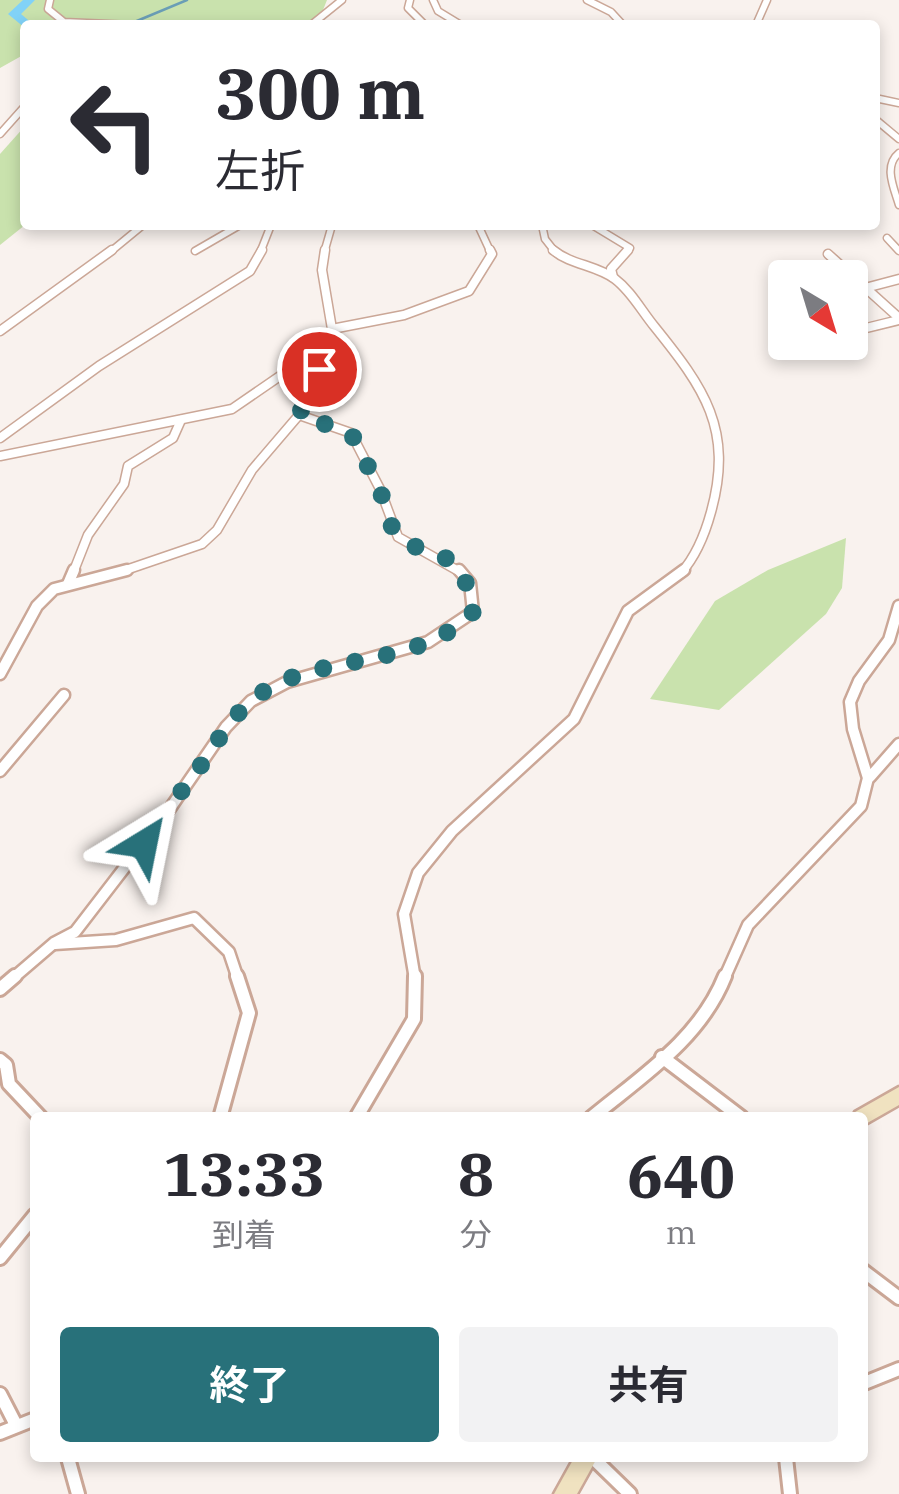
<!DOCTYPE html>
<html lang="ja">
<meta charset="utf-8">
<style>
:root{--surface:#fff;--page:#f2f2f3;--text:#2b2b33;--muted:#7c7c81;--accent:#28717a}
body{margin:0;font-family:"IBM Plex Serif","Noto Sans JP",serif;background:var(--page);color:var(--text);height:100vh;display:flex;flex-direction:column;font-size:38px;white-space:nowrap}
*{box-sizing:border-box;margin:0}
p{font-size:32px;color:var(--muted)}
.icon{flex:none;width:55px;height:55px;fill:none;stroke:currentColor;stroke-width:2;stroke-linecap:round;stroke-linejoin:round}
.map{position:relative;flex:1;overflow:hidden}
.sheet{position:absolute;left:30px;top:1112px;width:838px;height:350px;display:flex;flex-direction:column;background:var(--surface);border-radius:10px;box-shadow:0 5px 15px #0003}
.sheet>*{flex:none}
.top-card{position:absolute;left:20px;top:20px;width:860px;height:210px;border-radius:10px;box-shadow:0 5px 15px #0003;background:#fff;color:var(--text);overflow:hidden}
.needle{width:65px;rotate:142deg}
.controls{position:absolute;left:768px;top:260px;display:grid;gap:20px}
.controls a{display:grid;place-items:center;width:100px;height:100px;border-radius:10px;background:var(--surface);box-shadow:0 5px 15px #0003;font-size:50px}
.pin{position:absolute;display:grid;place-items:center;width:85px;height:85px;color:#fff;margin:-42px;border:5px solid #fff;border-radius:50%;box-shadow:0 2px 10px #0007}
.me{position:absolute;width:110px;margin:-55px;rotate:35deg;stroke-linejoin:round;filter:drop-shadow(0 0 8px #0008)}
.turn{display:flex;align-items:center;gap:35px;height:210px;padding:0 30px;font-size:45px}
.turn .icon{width:130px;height:130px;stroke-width:2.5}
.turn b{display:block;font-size:70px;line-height:85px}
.eta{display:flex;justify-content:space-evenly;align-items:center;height:170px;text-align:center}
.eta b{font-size:60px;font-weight:700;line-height:70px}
.primary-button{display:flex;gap:20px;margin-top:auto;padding:20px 30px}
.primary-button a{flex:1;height:115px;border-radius:10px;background:var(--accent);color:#fff;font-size:40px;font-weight:700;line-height:115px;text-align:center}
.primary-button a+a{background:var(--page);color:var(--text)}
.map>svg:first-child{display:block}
.green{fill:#c9e2ad}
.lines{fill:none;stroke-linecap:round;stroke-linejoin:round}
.stream{stroke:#6a9eb6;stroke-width:2.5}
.river{fill:#81d2f7;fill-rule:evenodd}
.street-far3-casing{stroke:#cba797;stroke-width:9}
.street-far2-casing{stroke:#cba797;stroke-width:11}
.street-far1-casing{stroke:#cba797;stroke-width:15}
.street-casing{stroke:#cba797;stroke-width:18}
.secondary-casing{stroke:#cba797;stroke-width:5}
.street-far3{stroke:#fff;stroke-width:6}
.street-far2{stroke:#fff;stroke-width:8}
.street-far1{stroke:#fff;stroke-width:10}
.street{stroke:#fff;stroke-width:12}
.secondary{fill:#f0e2c0;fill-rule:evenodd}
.route{stroke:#28717a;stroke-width:18;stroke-dasharray:0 32.4}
</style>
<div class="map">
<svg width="899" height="1494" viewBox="0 0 899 1494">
<rect width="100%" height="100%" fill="#f9f2ee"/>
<!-- green -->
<g class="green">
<polygon points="0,0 327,0 317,25 25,25 25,54 0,68"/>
<polygon points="25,126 25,225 0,245 0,154"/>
<polygon points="846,538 842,588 826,614 719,710 650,699 715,601 768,570"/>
</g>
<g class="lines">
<!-- stream -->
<polyline class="stream" points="132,23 187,0"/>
<!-- river -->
<polygon class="river" points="23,0 35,0 21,14 34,25 25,25 25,28 8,14"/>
<!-- street-far3 casing -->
<g class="street-far3-casing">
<g id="street-far3">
<polyline points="50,0 48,9 64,22 132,25"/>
<polyline points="410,0 408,8 425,25"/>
<polyline points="433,0 438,11 461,25"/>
<polyline points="587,0 611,12 623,25"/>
<polyline points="311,25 342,0"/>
<polyline points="756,25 767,0"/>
<polyline points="875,98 899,103"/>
<polyline points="875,119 899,139"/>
<polyline points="0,134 25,106"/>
<path d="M899 153C883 166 894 188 899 205"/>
<polyline points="478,225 491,253"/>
<polyline points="542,225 545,239 556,253"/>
<polyline points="592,225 630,248 626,253"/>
<polyline points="887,238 899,251"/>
<polyline points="195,251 240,225"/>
<polyline points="109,253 143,225"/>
<polyline points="260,253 271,225"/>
<polyline points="324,253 332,225"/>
</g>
</g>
<!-- street-far2 casing -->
<g class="street-far2-casing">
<g id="street-far2">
<path d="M553 250C571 265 596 265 615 279 631 291 641 310 654 326 704 388 734 429 711 512 705 534 697 555 681 573"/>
<polyline points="828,254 899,318"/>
<polyline points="613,277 611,269 628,250"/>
<polyline points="850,292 899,279"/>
<polyline points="332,329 404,315 469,291 492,254 490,250"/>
<polyline points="0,331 112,250"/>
<polyline points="850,332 899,320"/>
<polyline points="299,415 351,433 380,489 398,537 462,573"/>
<polyline points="0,438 99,366 250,271 262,250"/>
<polyline points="0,456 232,409 328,343"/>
<polyline points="73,573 88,535 124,484 128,466 173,438 181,420"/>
<polyline points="117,573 202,544 217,530 252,470 299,415 310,396 332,329 322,270 325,250"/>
</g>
</g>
<!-- street-far1 casing -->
<g class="street-far1-casing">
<g id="street-far1">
<polyline points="68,584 74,570"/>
<polyline points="0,674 37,606 54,589 127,570"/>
<polyline points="0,771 64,695"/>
<polyline points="870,777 899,744"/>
<polyline points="55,944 116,940 194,918 229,952 238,979"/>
<polyline points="12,979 54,943 75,932 169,810 226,727 251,701 287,682 428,642 473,612 470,583 459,570"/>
<polyline points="415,979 404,914 418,873 452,831 574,719 628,611 684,570"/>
<polyline points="724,979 748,925 861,806 868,778 853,729 850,702 859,681 889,640 899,606"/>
</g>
</g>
<!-- street casing -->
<g class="street-casing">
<g id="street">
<polyline points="0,989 15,976"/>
<polyline points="662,1057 742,1118"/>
<polyline points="0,1060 6,1065 9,1084 41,1118"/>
<polyline points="220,1118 249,1013 237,976"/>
<polyline points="356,1118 414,1019 415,976"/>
<path d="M591 1118C642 1076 700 1039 725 976"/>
<polyline points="0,1258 35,1215"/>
<polyline points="862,1270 899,1298"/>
<polyline points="862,1384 899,1369"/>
<polyline points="0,1394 16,1425"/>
<polyline points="0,1433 35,1419"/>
<polyline points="68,1458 78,1494"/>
<polyline points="593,1458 630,1494"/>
<polyline points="786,1458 790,1494"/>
</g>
</g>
<!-- secondary casing -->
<g class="secondary-casing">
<g id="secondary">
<polygon points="899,1087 899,1105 862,1126 862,1118 852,1118 855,1112"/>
<polygon points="574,1458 597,1458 577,1494 554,1494"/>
</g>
</g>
<!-- street-far3 -->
<use href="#street-far3" class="street-far3"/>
<!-- street-far2 -->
<use href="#street-far2" class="street-far2"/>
<!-- street-far1 -->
<use href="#street-far1" class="street-far1"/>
<!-- street -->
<use href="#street" class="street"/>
<!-- secondary -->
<use href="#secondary" class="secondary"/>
</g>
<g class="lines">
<!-- route -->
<path class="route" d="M144 844C154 822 174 801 189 782 226 733 236 695 302 674 357 657 431 657 473 612L475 600 458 568 448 559 411 545 393 530 380 490 351 433 299 415 319 369"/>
</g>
</svg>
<div class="controls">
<a><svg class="needle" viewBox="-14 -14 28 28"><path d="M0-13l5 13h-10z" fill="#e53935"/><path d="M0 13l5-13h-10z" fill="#7c7c81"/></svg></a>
</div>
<div class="pin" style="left:319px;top:369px;background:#d93025"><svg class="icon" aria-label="arrive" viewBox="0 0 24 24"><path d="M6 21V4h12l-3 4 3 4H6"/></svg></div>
<svg class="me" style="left:144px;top:844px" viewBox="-20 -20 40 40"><path d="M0-17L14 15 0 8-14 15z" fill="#28717a" stroke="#fff" stroke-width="4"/></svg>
<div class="top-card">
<div class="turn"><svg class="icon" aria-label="left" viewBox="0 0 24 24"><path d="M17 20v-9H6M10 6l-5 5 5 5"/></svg><div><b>300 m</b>左折</div></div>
</div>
<section class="sheet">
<div class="eta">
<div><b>13:33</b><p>到着</p></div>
<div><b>8</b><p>分</p></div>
<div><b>640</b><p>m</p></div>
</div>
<div class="primary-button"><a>終了</a><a>共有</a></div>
</section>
</div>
